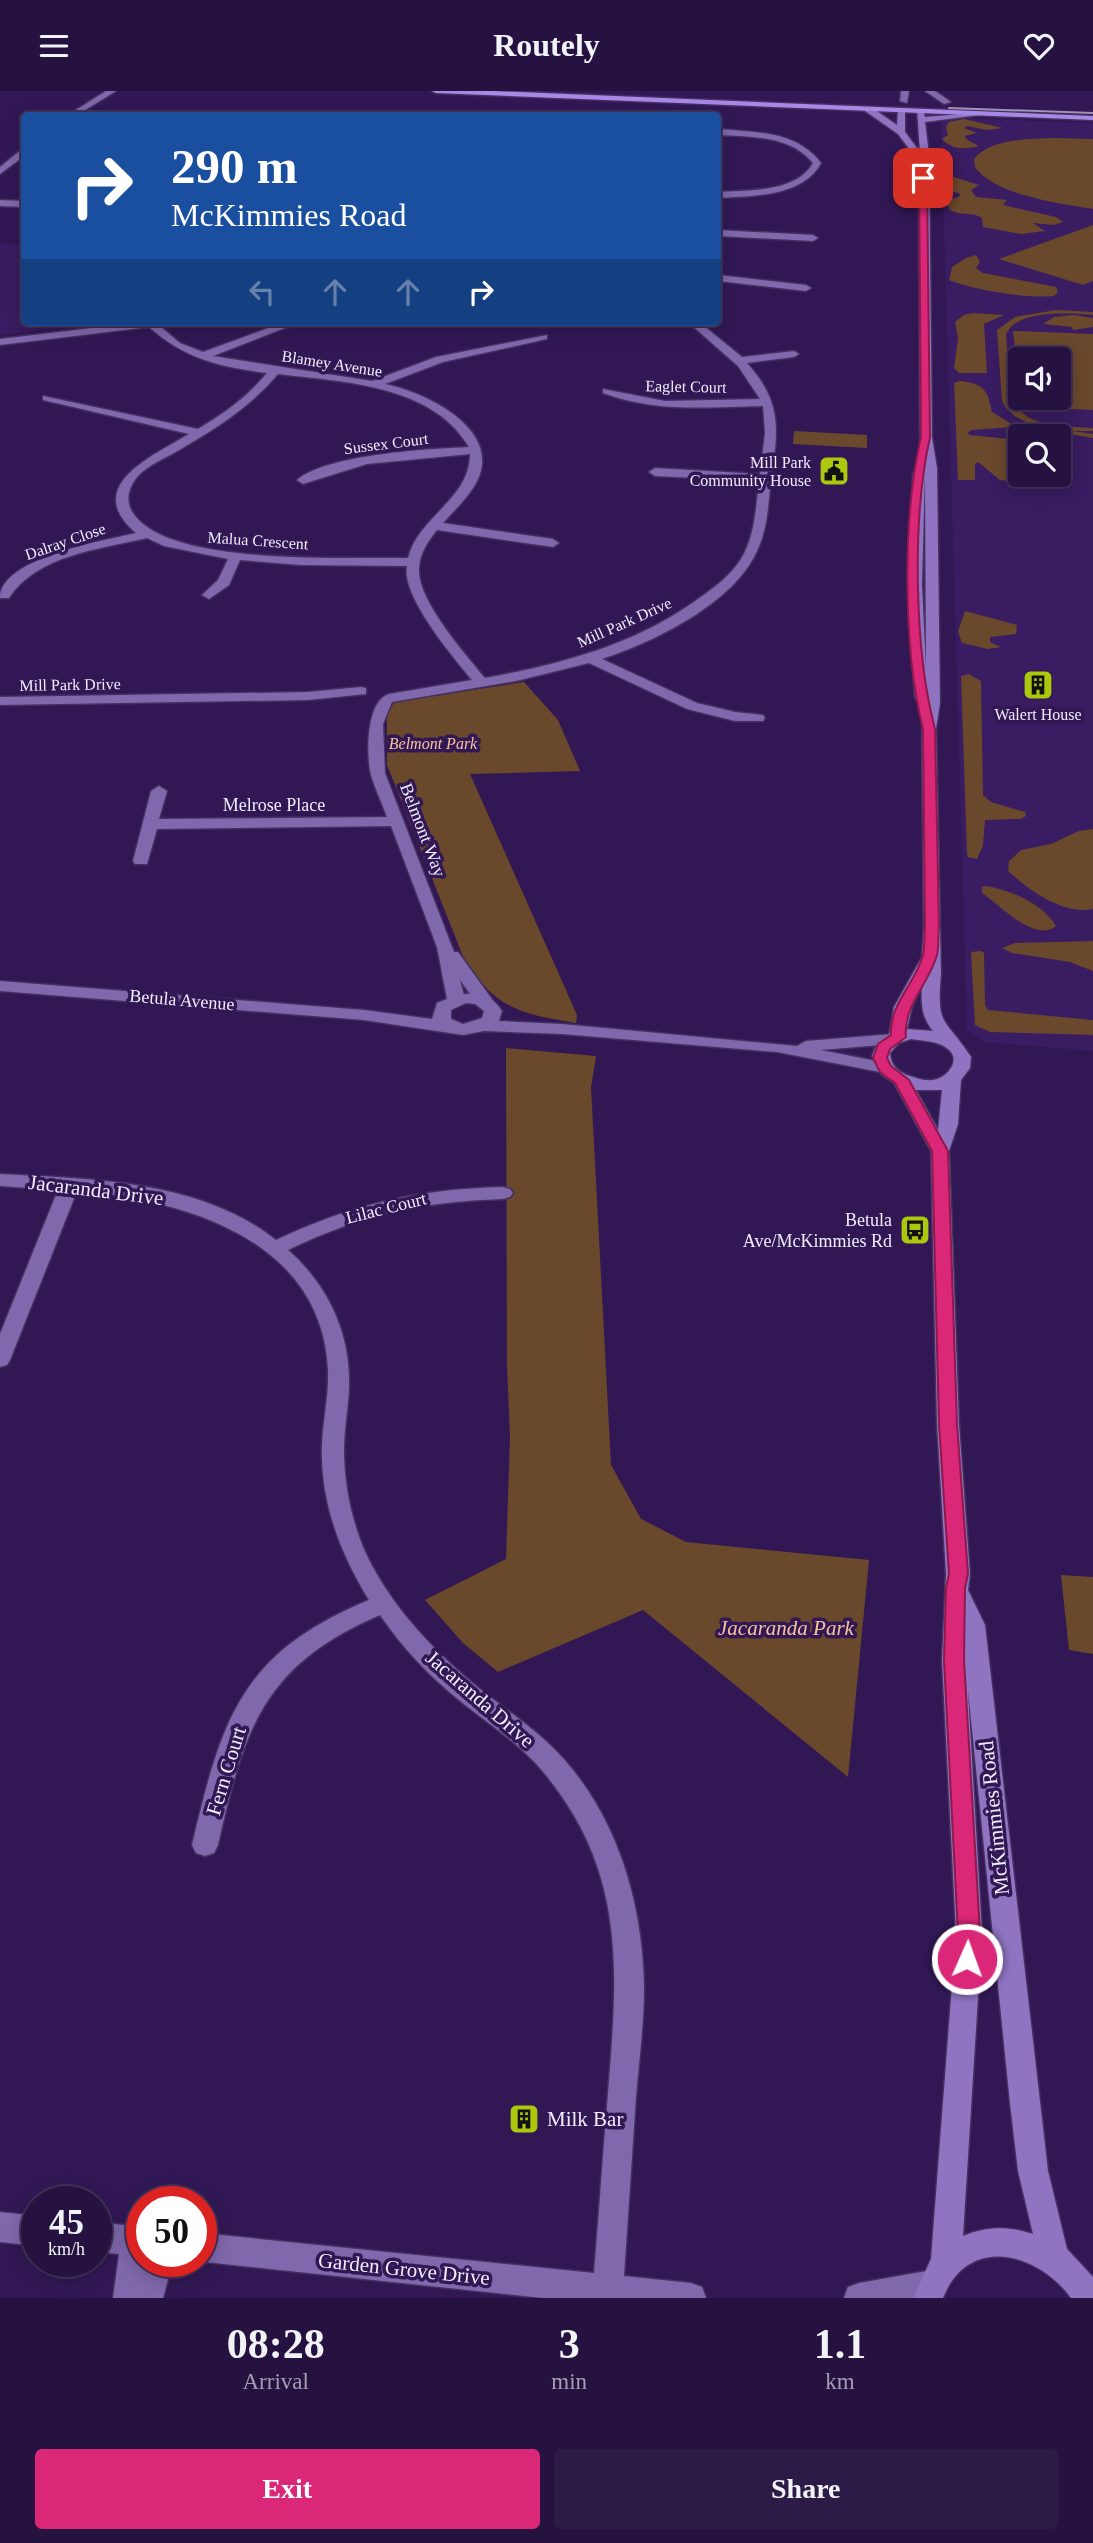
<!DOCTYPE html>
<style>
:root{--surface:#251240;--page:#2d1b47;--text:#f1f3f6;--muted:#a39eb1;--line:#423259;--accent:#db2777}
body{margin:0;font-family:"Times New Roman",serif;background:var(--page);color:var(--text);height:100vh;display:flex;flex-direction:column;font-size:26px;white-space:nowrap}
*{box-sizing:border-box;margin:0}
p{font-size:23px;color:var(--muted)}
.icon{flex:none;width:38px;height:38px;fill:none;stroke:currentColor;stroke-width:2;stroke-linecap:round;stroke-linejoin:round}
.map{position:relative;height:2207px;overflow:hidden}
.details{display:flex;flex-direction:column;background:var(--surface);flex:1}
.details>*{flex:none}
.top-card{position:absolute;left:21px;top:21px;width:700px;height:214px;border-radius:7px;box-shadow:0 4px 18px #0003,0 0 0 2px var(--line);background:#1a4fa0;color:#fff;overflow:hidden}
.controls{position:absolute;left:1008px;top:256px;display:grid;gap:14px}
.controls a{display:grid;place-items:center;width:63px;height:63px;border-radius:7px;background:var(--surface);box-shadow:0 4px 18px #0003,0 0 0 2px var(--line);font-size:35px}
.speed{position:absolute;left:21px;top:2095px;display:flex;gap:14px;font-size:35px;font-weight:700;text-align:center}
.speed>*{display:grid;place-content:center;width:91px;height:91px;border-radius:50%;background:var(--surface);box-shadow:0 4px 18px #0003,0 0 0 2px var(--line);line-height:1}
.speed small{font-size:18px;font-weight:400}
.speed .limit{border:10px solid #d22;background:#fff;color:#111}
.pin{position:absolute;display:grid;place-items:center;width:60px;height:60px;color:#fff;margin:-30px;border-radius:14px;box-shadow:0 4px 10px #0006}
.me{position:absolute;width:77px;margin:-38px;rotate:2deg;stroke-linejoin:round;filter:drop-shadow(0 0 5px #0008)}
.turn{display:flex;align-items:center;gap:24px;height:147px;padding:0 35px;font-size:32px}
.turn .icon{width:91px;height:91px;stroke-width:2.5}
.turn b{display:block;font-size:49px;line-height:60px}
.lanes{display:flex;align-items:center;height:66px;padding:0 35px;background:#0003;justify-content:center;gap:35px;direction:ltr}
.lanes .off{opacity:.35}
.eta{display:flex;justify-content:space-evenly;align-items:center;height:119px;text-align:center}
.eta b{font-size:42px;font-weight:800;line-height:49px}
.cta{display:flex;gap:14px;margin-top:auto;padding:14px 35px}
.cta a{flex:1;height:80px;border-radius:7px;background:var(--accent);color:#fff;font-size:28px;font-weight:800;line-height:80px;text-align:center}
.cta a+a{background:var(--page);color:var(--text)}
header{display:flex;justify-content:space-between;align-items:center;height:91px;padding:0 35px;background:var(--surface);font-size:32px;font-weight:800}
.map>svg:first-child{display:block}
.built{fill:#391c61;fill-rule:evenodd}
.green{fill:#6a482c}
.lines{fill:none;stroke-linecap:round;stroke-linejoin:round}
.minor-casing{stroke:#452f60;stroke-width:3}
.tertiary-casing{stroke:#452f60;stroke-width:3}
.secondary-casing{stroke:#452f60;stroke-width:3}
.trunk-casing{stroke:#452f60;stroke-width:3}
.minor{fill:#7f68ac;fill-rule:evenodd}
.tertiary{fill:#7f68ac;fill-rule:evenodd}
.secondary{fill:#8f74c2;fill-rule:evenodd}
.trunk{fill:#a888e7;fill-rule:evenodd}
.tram{stroke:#9f92b5;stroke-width:2}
.route{fill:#db2777;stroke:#8e194d;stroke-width:2}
.labels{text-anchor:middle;stroke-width:7;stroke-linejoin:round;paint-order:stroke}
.far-street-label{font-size:16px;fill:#f0ecfc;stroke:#311855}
.far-poi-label{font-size:16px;fill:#f0ecfc;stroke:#311855;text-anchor:end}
.far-park-label{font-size:16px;font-style:italic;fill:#f8c39b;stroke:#311855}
.street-label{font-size:18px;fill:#f0ecfc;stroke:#311855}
.poi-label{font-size:18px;fill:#f0ecfc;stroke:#311855;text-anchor:end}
.near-street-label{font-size:21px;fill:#f0ecfc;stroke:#311855}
.near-park-label{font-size:21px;font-style:italic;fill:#f8c39b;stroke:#311855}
.near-poi-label{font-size:21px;fill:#f0ecfc;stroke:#311855;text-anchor:start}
</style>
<header><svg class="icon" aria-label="menu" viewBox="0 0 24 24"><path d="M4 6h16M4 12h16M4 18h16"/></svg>Routely<svg class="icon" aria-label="heart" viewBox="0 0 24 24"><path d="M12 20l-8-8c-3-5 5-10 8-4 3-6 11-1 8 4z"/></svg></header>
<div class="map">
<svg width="1093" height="2207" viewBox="0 0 1093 2207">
<rect width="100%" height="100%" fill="#311855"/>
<!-- built -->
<g class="built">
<path d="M958 27 1093 32V960L984 951 967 940 941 30ZM1020 268H1059V306H1020ZM1020 345H1059V383H1020Z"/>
<polygon points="24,150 24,231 102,231 0,244 0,152 21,154"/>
</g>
<!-- green -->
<g class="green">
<path d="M964 28 1003 37 987 39 967 35 964 37 977 42 965 45 966 48 979 55C964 58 954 60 942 48L948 44 946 36 949 31Z"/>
<path d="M1054 47 1093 48V118C1061 113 994 104 975 76L974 68C991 47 1030 48 1054 47Z"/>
<path d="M954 86 979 94 971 99 976 106 1007 109 1003 114 1056 126 1063 131 1054 134 1033 132 1045 140 1021 143 983 136 982 127C972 120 960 126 949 118L947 109 959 106 960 103 943 97 948 91 946 87Z"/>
<polygon points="1093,134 1093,190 1083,194 999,168"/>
<path d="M976 164 980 171 976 177 983 182 1056 196 1058 201 1054 205C1028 208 974 199 949 189L952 176 966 167Z"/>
<path d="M1056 219 1093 221V224C1071 222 1015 218 1006 244 1013 323 1006 333 1093 337V340H1072L1093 343V347L1041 338 1016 326 1006 317 1002 310 997 239 1015 226Z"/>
<polygon points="972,222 1004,224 984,233 987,282 959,282 954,277 958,247 955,231 964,224"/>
<polygon points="1074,224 1093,227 1093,236 1073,239 1072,236 1043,233 1054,226"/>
<polygon points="1013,240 1093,243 1093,319 1022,316 1021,306 1059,306 1059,268 1020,268 1020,301"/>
<path d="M960 290C984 293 988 299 992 321L1013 334V336L972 339 968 341 969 344 1009 348 1020 353V360L1008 366 1006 381 1046 386 1048 394 1000 389 978 371 975 373V389H958L954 292Z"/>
<polygon points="794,340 867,344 867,357 793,353"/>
<polygon points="965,520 1017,534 1016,543 990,546 990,551 1001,556 988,558 962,552 958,540"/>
<polygon points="969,583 981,590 983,704 991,711 1025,721 1026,725 1021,728 985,729 983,754 977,768 968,766 967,763 961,585"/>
<path d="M524 591 558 629 580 680 470 683 577 924 576 932C522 923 499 919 466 873L387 674V627L388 619 395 611Z"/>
<path d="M1093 738V818C1063 824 1030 800 1008 780L1009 770 1021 759 1051 753 1079 740Z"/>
<path d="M986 795C1011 799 1043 813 1056 835 1035 853 999 813 982 802V796Z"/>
<polygon points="1093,850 1093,880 1070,871 1012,862 1002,857 1015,852"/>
<polygon points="981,860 984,862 985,914 988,919 1093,929 1093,944 990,941 975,934 971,861"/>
<polygon points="506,957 596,965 591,996 611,1374 641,1428 686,1451 869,1469 848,1686 643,1519 498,1581 463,1552 425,1509 506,1468 510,1345 507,1275"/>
<polygon points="1061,1484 1093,1486 1093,1563 1069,1559"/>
</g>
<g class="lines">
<!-- minor casing -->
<g class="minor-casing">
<g id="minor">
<polygon points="106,0 116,0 77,24 68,24"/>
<polygon points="901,0 909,0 907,12 900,10"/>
<polygon points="925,0 935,0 951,11 944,13"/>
<path d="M718 38C755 41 797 40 821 72 803 106 752 105 718 107V101C747 99 796 102 813 72 790 44 751 46 718 44Z"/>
<polygon points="21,59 24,59 24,65 0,83 0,76"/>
<polygon points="0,109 24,110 24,116 0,115"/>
<polygon points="718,139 813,144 818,147 813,150 718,145"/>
<polygon points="718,184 806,194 811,197 806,200 718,190"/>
<path d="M142 231H155L180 252 203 261 285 231H300L213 265 372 290 436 266 547 244V248L443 271 385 293C420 300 487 330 482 374 480 396 457 416 443 432L553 448 559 452 553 456 437 439C428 450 419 463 419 479 418 510 466 564 485 587 561 573 635 554 698 508 714 497 731 484 741 468 755 445 756 416 759 390L655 385 649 381 655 377 760 383 765 342 763 315C708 316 656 322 603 302V298L665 310 760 308 738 275 688 231H699L742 266 794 260 799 263 794 266 747 272C780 309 779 335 772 381 768 408 769 435 757 460 734 512 654 551 602 568L697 612 735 621 763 624 765 627 763 630H735L687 618 589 572 516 590 392 611 383 633 385 682 454 861H458L494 911 491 915H479L460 889 465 908 456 913 447 908 437 856 391 735 157 738 147 773H135L133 770 151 700 159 695 167 700 159 728 387 726C382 712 375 698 371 684 366 664 366 610 389 603L472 589C453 566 401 505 407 475L301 474 240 469 229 494 209 508 202 504 218 489 228 468 164 455 147 447C100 458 37 464 9 507H0C0 467 106 449 136 442 81 395 153 365 189 343L43 309V305L198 338C225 322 247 306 267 282 220 276 185 268 149 236L0 254V248ZM278 283C342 291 432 293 469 356 428 358 328 363 297 389L303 393 367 373 470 363C470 408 418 426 408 467 346 466 174 475 135 425 125 412 127 399 137 386 147 374 168 366 181 358 218 336 250 316 278 283Z"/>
<polygon points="361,596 366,597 366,603 308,609 0,614 0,606 308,601"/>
<path d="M0 1083C92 1088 200 1089 276 1149 352 1113 419 1098 503 1096L510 1098 513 1102 510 1106 503 1108C420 1111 363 1123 288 1159 328 1194 351 1243 349 1297 348 1318 344 1339 344 1360 344 1392 351 1426 363 1456 386 1509 430 1557 475 1594 498 1613 524 1630 547 1651 614 1713 643 1808 644 1897 644 1933 639 1970 636 2006 632 2066 628 2125 624 2185L691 2192 702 2196 706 2207H542L196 2170H201V2142L594 2182C599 2122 603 2062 608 2002 618 1878 627 1779 540 1677 517 1651 486 1631 459 1609 429 1585 402 1556 380 1524 263 1574 244 1638 218 1754L214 1762 205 1765 196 1762 192 1754C222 1627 241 1562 369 1509 340 1462 320 1410 322 1354 323 1329 329 1304 328 1279 322 1148 184 1109 77 1100L10 1269 7 1274 0 1276V1243L58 1099 0 1095Z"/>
<polygon points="0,2121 37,2125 37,2155 0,2151"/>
<polygon points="96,2131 142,2136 142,2170 173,2170 163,2207 113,2207 119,2163 96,2161"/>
<polygon points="932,2179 943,2183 947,2194 943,2205 937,2207 844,2207 848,2196 859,2192"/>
</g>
</g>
<!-- tertiary casing -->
<g class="tertiary-casing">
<path id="tertiary" d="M0 890 364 919 432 928 437 912C460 902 485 894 502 920L499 930 562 933 797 955 806 950 893 943 902 948 893 953 821 959 891 973 894 977 885 982 777 961 562 943 484 940 463 944 364 929 0 900ZM466 912 475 913 484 920 482 927 463 933 451 928V919Z"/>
</g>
<!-- secondary casing -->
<g class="secondary-casing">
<path id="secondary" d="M865 16H871L897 34 898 19 905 17V41L920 61 917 18H923L925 26 984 21 988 23 925 31 929 64 932 346 937 377 940 612 936 638 941 883C936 937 945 926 971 966L970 977 961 989 958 1033 949 1060 959 1333 970 1483 968 1499 985 1534 1048 2080 1067 2158 1093 2186V2207H1071C1038 2161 968 2143 943 2207H913L931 2168 956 1842 942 1569 946 1483 937 1333 931 1060 894 992 881 983 872 965 875 957 889 944 894 916 922 866 924 836 922 638 926 609H917L915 606 909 522 913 382 919 378 925 382 922 494 926 577 925 377 920 346 919 71 898 43 865 20ZM922 894C921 913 921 925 933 940L907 938 912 916ZM911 948C923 950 938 950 948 958 961 968 949 984 937 988 928 991 919 988 910 985 898 981 891 975 890 962L899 952ZM916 999H942L938 1039ZM968 1599 1010 2012 1018 2080 1033 2143C1008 2135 987 2135 963 2145L982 1842Z"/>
</g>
<!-- trunk casing -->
<g class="trunk-casing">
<polygon id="trunk" points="432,0 495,0 1093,25 1093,29 436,2"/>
</g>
<!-- minor -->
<use href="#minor" class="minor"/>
<!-- tertiary -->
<use href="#tertiary" class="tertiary"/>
<!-- secondary -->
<use href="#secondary" class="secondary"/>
<!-- trunk -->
<use href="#trunk" class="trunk"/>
<!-- tram -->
<polyline class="tram" points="949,17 1093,22"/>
</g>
<!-- route -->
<path class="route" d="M923 85 927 87 930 346C912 426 914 559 935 638L939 836C938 845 939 855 937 864 929 893 903 914 906 946L890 958 887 967 891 975 909 989 948 1060 957 1333 968 1483 965 1497 964 1569 980 1842 978 1868 975 1876 967 1879 959 1876 956 1868 958 1842 944 1569 946 1497 949 1483 939 1333 932 1060 895 992 880 981 873 967 878 953 891 944C889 913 916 892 923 864 925 855 924 845 925 836L923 638C903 559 902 426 921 346L919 87Z"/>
<!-- icons -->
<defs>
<g id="civic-square" transform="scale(1.575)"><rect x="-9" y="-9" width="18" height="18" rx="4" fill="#adc60e" stroke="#311855"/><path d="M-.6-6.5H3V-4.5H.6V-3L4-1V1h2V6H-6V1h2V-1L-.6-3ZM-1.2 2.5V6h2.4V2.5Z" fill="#111"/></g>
<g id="building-square" transform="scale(1.575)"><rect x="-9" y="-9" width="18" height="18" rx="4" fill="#adc60e" stroke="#311855"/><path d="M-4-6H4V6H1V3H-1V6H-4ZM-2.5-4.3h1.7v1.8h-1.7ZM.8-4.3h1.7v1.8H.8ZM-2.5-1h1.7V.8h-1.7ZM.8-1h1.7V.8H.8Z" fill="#111"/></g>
<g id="bus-square" transform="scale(1.575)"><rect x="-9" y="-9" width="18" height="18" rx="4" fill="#adc60e" stroke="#311855"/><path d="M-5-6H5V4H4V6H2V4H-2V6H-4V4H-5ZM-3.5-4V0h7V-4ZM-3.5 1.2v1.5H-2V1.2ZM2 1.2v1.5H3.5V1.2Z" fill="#111"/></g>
</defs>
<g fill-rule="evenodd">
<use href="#civic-square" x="834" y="380"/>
<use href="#building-square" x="1038" y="594"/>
<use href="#bus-square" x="915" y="1139"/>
<use href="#building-square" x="524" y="2028"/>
</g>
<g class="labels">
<!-- far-street labels -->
<g class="far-street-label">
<text transform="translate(332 272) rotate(9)" y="6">Blamey Avenue</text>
<text transform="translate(686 295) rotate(1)" y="6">Eaglet Court</text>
<text transform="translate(386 352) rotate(-7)" y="6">Sussex Court</text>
<text transform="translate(258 449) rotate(4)" y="6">Malua Crescent</text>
<text transform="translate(65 450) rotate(-19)" y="6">Dalray Close</text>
<text transform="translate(624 531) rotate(-24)" y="6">Mill Park Drive</text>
<text transform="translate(70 593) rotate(-1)" y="6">Mill Park Drive</text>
</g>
<!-- far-poi labels -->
<g class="far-poi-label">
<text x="811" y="377">Mill Park<tspan x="811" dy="18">Community House</tspan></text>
<text x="1038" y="629" text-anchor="middle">Walert House</text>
</g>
<!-- far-park labels -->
<g class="far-park-label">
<text x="433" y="658">Belmont Park</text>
</g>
<!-- street labels -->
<g class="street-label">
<text x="274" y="720">Melrose Place</text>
<text transform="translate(423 739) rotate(69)" y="6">Belmont Way</text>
<text transform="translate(182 909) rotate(5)" y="6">Betula Avenue</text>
<text transform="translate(386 1117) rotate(-14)" y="6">Lilac Court</text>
</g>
<!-- poi labels -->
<g class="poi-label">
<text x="892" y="1135">Betula<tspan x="892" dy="21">Ave/McKimmies Rd</tspan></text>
</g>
<!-- near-street labels -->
<g class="near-street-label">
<text transform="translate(96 1099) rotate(7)" y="7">Jacaranda Drive</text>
<text transform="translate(480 1608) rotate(41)" y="7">Jacaranda Drive</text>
<text transform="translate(226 1680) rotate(-73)" y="7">Fern Court</text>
<text transform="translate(994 1727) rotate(-96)" y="7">McKimmies Road</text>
<text transform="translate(404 2178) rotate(6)" y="7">Garden Grove Drive</text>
</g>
<!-- near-park labels -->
<g class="near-park-label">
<text x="786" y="1544">Jacaranda Park</text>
</g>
<!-- near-poi labels -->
<g class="near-poi-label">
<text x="547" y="2035">Milk Bar</text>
</g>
</g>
</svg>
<div class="controls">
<a><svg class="icon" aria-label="sound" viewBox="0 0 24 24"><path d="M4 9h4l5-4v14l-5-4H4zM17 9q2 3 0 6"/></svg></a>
<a><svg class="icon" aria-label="search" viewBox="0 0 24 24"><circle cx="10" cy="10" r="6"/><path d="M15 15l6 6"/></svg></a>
</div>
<div class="speed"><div>45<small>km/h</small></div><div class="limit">50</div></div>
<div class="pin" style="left:923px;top:87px;background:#d93025"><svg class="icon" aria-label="arrive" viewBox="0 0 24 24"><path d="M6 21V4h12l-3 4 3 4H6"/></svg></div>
<svg class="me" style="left:967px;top:1868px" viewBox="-20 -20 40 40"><circle r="17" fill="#db2777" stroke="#fff" stroke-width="3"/><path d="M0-11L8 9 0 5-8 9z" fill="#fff"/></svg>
<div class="top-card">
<div class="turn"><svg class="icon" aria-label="right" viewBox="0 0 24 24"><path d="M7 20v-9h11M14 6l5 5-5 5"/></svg><div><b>290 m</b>McKimmies Road</div></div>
<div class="lanes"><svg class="icon off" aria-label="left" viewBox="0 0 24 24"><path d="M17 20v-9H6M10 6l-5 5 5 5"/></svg><svg class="icon off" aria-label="ahead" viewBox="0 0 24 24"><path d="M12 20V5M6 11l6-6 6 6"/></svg><svg class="icon off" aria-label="ahead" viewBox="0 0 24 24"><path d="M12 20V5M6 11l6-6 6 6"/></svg><svg class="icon" aria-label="right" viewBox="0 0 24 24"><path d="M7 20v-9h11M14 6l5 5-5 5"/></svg></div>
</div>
</div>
<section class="details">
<div class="eta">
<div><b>08:28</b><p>Arrival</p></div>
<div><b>3</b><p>min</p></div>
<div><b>1.1</b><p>km</p></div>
</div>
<div class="cta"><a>Exit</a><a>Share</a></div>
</section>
